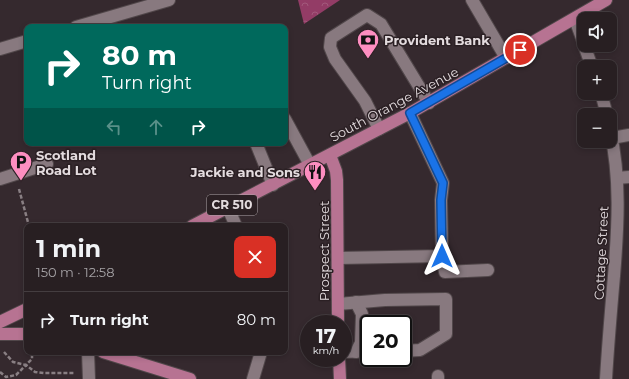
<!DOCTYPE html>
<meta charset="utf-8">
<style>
:root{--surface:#281f22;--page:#342c2f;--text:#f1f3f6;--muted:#a5a2a5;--line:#443d40}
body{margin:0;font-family:Montserrat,sans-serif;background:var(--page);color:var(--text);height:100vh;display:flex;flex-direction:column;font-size:15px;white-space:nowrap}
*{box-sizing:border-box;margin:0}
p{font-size:13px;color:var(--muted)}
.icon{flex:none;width:22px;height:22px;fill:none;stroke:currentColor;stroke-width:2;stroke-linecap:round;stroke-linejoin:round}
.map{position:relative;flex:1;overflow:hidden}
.sheet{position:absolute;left:24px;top:223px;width:264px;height:132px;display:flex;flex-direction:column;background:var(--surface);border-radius:8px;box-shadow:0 2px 6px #0003,0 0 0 1px var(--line)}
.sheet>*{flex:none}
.guide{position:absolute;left:24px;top:24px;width:264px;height:122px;border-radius:8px;box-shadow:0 2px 6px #0003,0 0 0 1px var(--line);background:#00695c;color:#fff;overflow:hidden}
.tools{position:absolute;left:577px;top:12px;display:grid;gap:8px}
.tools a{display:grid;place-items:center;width:40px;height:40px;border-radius:8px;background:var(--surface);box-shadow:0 2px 6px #0003,0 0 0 1px var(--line);font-size:20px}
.speed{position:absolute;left:300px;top:315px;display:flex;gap:8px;font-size:20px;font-weight:700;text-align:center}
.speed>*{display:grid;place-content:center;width:52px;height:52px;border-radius:50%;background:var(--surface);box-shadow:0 2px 6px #0003,0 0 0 1px var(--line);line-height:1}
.speed small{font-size:10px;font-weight:400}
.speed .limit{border:2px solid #111;border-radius:6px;background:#fff;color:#111}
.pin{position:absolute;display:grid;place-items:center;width:34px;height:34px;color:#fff;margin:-17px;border:2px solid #fff;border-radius:50%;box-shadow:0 1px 4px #0007}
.me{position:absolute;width:44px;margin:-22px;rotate:0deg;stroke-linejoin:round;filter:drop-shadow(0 0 3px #0008)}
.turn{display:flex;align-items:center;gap:14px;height:84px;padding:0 12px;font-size:18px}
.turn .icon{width:52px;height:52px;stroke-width:2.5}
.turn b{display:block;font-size:28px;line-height:34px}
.lanes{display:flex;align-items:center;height:38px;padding:0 12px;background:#0003;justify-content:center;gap:20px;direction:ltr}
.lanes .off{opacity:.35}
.round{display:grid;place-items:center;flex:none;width:42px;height:42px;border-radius:8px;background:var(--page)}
.overview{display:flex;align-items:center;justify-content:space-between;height:68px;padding:0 12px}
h1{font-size:24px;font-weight:700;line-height:30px}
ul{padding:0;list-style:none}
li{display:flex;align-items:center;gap:12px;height:56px;padding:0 12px;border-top:1px solid var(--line)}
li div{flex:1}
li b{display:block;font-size:15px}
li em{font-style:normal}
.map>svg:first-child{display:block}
.forest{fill:url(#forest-crowns)}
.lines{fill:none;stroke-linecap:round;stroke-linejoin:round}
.minor-casing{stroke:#51474a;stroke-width:14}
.major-casing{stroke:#51474a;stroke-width:14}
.path{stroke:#897f83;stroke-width:2.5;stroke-dasharray:4 2;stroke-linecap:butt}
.minor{stroke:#88797f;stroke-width:12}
.major{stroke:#b77392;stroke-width:12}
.route-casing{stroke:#114b97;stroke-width:10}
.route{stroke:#1a73e8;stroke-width:7}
.labels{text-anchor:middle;stroke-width:3;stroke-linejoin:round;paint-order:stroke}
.shield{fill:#2b2024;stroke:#aca4a7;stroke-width:1}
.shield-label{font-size:12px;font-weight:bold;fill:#e4dcdf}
.poi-label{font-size:13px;font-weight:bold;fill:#e4dcdf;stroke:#2b2024;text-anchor:start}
.street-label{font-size:13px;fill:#e4dcdf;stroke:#2b2024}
</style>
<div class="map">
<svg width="629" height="379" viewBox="0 0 629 379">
<defs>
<pattern id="forest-crowns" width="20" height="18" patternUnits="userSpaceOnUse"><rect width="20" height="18" fill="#933c66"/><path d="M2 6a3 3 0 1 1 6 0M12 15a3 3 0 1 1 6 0" fill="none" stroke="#a2587b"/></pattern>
</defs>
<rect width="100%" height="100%" fill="#35292e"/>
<!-- forest -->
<polygon class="forest" points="298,0 340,0 304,24"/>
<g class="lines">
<!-- minor casing -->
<g class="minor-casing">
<g id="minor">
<polyline points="472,0 506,58"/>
<polyline points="575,19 584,44"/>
<polyline points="76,27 169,0"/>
<polyline points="584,45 592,67"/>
<polyline points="0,49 27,41"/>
<polyline points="601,93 607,115"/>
<polyline points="285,119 310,165"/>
<polyline points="379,129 365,101 335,59 330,47 331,38 367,15 381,24 429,103"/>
<polyline points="612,138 629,135"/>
<polyline points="256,143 273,185"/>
<polyline points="617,178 629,177"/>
<polyline points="0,179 47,164"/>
<polyline points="228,208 236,226"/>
<polyline points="442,256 445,272 488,270"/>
<polyline points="338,258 442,256 441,200 443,183 410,113"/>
<polyline points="356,302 362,314 361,343 356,352"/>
<polyline points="338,304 385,300 446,299 446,334 420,350 403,351"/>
<polyline points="88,352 89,379"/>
<polyline points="343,352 369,351"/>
<polyline points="253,379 261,352"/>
<polyline points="438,379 438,376"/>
<path d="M606 379C608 345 611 310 614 276 618 227 621 178 610 130"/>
</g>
</g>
<!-- major casing -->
<g class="major-casing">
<g id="major">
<polyline points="330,155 336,171 337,180 338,324"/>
<polyline points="192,226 410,113 606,0"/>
<polyline points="0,322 27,309"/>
<polyline points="0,334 27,334"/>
<polyline points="103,352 190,379"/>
<polyline points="339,358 340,379"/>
</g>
</g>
<!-- path -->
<g class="path">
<polyline points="19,189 29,226"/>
<polyline points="4,352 13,362 26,365 32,359 32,352"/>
<polyline points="0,372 6,377 16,375 26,365 35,372 44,373 74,373"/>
</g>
<!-- minor -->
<use href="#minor" class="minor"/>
<!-- major -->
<use href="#major" class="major"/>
</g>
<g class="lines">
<!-- route casing -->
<g class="route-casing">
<polyline id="route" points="442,256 441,200 443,183 410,113 520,50"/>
</g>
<!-- route -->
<use href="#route" class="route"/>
</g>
<!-- icons -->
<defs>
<g id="bank-pin" transform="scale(1.15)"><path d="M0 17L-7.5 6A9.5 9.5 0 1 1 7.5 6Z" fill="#fd8ec0" stroke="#2b2024"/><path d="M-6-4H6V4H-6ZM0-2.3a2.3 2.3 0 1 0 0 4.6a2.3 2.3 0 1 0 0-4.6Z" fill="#111"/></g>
<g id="parking-pin" transform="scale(1.15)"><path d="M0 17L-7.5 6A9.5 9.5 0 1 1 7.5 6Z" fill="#fd8ec0" stroke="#2b2024"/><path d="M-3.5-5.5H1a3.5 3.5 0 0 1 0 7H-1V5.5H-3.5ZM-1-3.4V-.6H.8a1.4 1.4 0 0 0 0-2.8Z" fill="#111"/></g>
<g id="restaurant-pin" transform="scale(1.15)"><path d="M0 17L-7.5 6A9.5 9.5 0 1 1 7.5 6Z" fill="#fd8ec0" stroke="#2b2024"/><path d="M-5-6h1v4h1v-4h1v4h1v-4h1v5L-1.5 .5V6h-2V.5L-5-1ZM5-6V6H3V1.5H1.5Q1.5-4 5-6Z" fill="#111"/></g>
</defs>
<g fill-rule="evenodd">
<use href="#bank-pin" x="368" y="40"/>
<use href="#parking-pin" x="21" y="162"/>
<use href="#restaurant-pin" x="315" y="172"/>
</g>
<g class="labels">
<!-- shield labels -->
<rect class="shield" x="207" y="195" width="50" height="20" rx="3"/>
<g class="shield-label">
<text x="232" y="209">CR 510</text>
</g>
<!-- poi labels -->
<g class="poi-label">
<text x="384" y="45">Provident Bank</text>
<text x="36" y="160">Scotland<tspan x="36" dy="15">Road Lot</tspan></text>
<text x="300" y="177" text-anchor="end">Jackie and Sons</text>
</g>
<!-- street labels -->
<g class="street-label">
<text transform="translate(394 104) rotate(-28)" y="5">South Orange Avenue</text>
<text transform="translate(324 251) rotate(-90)" y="5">Prospect Street</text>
<text transform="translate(601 253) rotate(-87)" y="5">Cottage Street</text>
</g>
</g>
</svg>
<div class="tools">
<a><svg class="icon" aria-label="sound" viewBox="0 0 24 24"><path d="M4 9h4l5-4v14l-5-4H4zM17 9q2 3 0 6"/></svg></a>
<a>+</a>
<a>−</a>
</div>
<div class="speed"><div>17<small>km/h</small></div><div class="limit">20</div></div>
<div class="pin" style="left:520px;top:50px;background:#d93025"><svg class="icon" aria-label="arrive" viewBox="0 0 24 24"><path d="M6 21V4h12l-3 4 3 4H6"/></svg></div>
<svg class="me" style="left:442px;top:256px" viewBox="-20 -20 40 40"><path d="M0-17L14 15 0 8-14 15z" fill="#1a73e8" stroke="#fff" stroke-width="4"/></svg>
<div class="guide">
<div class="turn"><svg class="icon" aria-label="right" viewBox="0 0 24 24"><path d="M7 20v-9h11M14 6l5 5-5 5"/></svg><div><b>80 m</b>Turn right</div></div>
<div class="lanes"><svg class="icon off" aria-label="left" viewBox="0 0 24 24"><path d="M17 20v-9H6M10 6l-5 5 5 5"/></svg><svg class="icon off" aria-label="ahead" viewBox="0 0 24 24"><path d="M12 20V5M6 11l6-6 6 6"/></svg><svg class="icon" aria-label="right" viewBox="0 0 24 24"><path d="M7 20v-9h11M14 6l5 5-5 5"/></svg></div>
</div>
<section class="sheet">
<div class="overview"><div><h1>1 min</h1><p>150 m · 12:58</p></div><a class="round" style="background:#d93025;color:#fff"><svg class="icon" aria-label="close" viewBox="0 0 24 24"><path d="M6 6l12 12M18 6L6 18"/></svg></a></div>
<ul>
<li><svg class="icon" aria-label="right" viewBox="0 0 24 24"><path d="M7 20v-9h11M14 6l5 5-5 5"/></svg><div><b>Turn right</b></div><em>80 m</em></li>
</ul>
</section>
</div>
